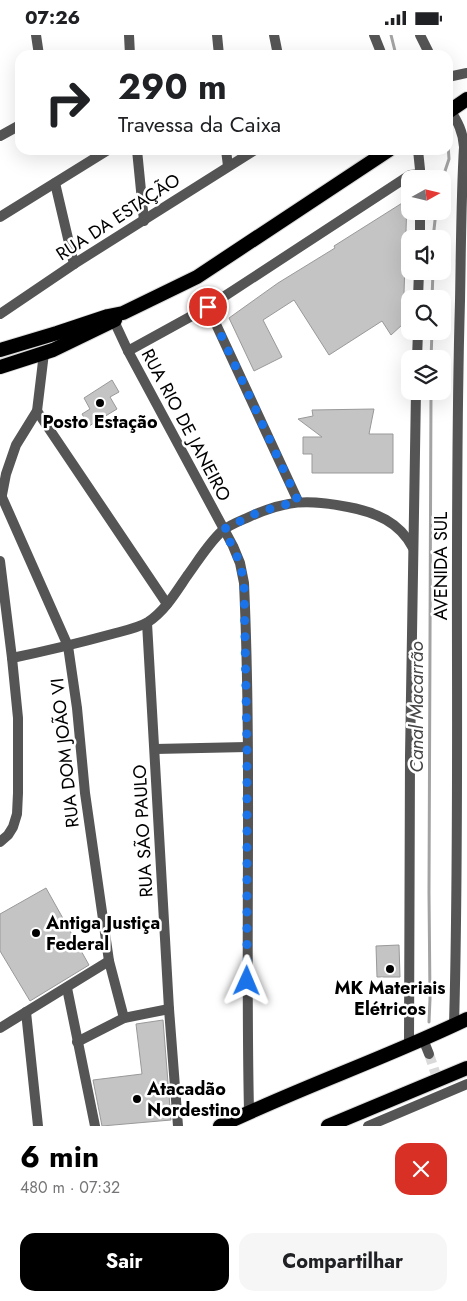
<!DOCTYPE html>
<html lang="pt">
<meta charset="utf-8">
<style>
:root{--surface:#fff;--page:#f6f6f6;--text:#202124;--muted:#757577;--accent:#000}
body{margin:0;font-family:Jost,sans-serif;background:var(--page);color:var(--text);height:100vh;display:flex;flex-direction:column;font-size:19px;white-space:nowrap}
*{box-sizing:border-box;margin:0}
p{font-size:16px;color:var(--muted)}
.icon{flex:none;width:28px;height:28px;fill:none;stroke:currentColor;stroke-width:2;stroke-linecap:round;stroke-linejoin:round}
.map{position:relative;height:1091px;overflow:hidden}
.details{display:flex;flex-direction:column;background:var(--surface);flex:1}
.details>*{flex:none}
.guide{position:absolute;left:15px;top:15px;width:438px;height:105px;border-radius:15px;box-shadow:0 5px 20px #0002;background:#fff;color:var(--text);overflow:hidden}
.needle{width:32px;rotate:82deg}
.controls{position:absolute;left:401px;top:135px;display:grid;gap:10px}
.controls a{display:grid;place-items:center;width:50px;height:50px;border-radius:10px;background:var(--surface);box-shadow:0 5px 20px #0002;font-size:25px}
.pin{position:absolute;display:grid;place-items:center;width:42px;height:42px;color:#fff;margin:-21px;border:2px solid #fff;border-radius:50%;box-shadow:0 1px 5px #0007}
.me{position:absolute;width:55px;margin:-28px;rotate:1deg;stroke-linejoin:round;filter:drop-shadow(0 0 4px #0008)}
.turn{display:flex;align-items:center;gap:18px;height:105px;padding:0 20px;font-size:22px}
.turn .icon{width:65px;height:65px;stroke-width:2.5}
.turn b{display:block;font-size:35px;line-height:42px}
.round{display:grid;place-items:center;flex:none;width:52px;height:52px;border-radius:15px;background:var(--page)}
.head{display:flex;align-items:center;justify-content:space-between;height:85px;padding:0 20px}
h1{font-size:30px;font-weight:700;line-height:38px;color:var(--accent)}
.primary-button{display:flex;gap:10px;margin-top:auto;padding:10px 20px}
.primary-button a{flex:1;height:58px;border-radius:15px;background:var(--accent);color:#fff;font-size:20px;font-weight:700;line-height:58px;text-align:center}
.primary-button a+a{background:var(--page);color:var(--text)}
.status{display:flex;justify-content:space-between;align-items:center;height:35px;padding:0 25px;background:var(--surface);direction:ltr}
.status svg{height:14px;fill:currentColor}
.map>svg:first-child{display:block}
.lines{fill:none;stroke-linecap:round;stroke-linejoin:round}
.stream{stroke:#a3a3a3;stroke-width:3}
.building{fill:#c4c4c4;stroke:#999}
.minor-tunnel{stroke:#d9d9d9;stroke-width:10;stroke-dasharray:10 5;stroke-linecap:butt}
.trunk-casing{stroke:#dbdbdb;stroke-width:16}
.minor{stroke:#555;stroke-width:10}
.trunk{stroke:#000;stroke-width:14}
.route{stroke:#1a73e8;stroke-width:9;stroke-dasharray:0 16.2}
.poi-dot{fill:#000;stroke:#fff;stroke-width:2}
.labels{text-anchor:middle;stroke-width:5;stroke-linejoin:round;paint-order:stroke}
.street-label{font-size:18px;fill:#000;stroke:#fff}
.poi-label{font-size:18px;font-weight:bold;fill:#000;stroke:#fff}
.water-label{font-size:19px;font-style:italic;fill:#444;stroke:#fff}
</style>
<div class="status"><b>07:26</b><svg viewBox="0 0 49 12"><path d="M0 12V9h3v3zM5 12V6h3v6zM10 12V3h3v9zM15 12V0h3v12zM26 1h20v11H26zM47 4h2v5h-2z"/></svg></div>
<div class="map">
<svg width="467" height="1091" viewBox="0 0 467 1091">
<rect width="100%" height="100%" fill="#fff"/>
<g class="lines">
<!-- stream -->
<g class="stream">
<polyline points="391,0 396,20"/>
<polyline points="442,145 449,124 448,109"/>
<polyline points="433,204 436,176"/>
<polyline points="432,264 433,236"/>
<polyline points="431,324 432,296"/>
<polyline points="429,987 430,964 429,858 431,356"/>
</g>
</g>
<!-- building -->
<g class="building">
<polygon points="407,165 403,289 391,300 382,286 329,320 294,265 263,285 282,322 254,336 229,283 278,248 335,213 334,211"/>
<polygon points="112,345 119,357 110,362 117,374 89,391 82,379 90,374 84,363"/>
<polygon points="374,374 369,399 393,399 393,438 312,438 312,419 303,419 303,402 322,402 298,384 313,381 312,375"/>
<polygon points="46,853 89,930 30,966 0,916 0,879"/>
<polygon points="399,910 400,942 377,942 376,911"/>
<polygon points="163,985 171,1085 102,1091 93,1045 142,1039 136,989"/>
</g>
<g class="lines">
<!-- minor-tunnel -->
<polyline class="minor-tunnel" points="429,1019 439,1049"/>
<!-- trunk casing -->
<g class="trunk-casing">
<g id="trunk">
<polyline points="448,77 467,64"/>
<polyline points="0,315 57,298 108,281 123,278 197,242 389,115"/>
<polyline points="0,332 53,315 115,285"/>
<path d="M220 1091C301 1052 386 1023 467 984"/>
<polyline points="328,1091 467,1033"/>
</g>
</g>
<!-- minor -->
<g class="minor">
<polyline points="36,0 39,20"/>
<polyline points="129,0 130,20"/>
<polyline points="217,0 219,20"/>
<polyline points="274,0 278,20"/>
<polyline points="374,0 382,20"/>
<polyline points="420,0 430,20"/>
<polyline points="448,42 467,38"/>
<path d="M450 75C458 87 463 97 464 112 461 163 461 215 460 266 453 507 461 749 454 990"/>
<polyline points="0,101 20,90"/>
<polyline points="137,115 144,186"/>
<polyline points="226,115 228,131"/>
<polyline points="418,115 421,144"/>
<polyline points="55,148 74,229"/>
<polyline points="0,182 108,115"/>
<polyline points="420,204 420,176"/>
<polyline points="418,264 419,236"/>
<polyline points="208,272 298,466"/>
<polyline points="0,279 74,229 255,115"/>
<path d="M114 286 128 316 233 511 240 528 244 548C252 724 245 901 249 1076"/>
<polyline points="128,316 208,272 410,140 421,139"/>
<polyline points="417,324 418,296"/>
<polyline points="37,376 167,569"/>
<polyline points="1,460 68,611 77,673 85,758 109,926 124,983"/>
<polyline points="1,465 6,439 16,410 37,376 44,318"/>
<polyline points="0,526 12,623 18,683 18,758 17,779 13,792 8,800 0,807"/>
<polyline points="147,588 169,974 178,1091"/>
<path d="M12 623C46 616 79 608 112 599 123 596 138 593 148 587 165 576 176 557 187 541 198 526 208 509 222 496 229 490 240 486 249 482 286 465 308 464 348 472 375 477 400 487 413 513"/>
<polyline points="155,714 247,712"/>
<polyline points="67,953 95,1091"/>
<polyline points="26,977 38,1091"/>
<polyline points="0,993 109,926"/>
<polyline points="423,1004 429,1019"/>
<polyline points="77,1007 124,983 169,974"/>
<polyline points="409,1010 410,721 416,356"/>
<polyline points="368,1091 467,1049"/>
</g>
<!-- trunk -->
<use href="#trunk" class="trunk"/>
</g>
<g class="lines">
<!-- route -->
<polyline class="route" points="208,272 298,466 259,477 224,494 240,528 244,548 247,712 247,946"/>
</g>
<!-- markers -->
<g class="poi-dot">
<circle cx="100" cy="368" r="5"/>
<circle cx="36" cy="898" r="5"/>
<circle cx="390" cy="934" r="5"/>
<circle cx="137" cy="1064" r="5"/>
</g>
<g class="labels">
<!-- street labels -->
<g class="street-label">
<text transform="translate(118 182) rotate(-33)" y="6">RUA DA ESTAÇÃO</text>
<text transform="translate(186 390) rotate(62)" y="6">RUA RIO DE JANEIRO</text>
<text transform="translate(441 531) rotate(-90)" y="6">AVENIDA SUL</text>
<text transform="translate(65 718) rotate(-96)" y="6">RUA DOM JOÃO VI</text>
<text transform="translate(143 796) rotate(-93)" y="6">RUA SÃO PAULO</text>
</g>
<!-- poi labels -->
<g class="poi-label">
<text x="100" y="393">Posto Estação</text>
<text x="46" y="894" text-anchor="start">Antiga Justiça<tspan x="46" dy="21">Federal</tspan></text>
<text x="390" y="959">MK Materiais<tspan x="390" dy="21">Elétricos</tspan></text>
<text x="147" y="1060" text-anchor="start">Atacadão<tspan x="147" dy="21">Nordestino</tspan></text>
</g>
<!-- water labels -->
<g class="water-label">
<text transform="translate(416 672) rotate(-90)" y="7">Canal Macarrão</text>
</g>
</g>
</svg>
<div class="controls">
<a><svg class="needle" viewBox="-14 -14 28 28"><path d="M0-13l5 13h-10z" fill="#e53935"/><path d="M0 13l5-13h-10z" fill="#757577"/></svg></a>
<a><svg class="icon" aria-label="sound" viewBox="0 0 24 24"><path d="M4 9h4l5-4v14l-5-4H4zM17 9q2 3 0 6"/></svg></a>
<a><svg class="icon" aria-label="search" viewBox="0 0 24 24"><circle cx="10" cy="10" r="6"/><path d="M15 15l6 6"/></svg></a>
<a><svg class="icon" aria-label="layers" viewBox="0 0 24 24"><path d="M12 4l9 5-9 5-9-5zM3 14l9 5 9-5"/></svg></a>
</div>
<div class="pin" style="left:208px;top:272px;background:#d93025"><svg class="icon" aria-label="arrive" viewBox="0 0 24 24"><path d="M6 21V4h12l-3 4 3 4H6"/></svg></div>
<svg class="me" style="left:247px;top:946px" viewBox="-20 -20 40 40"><path d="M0-17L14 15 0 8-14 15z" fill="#1a73e8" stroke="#fff" stroke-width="4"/></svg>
<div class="guide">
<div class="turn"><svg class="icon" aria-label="right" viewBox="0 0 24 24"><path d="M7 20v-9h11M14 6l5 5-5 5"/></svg><div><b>290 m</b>Travessa da Caixa</div></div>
</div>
</div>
<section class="details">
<div class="head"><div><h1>6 min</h1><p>480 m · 07:32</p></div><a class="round" style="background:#d93025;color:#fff"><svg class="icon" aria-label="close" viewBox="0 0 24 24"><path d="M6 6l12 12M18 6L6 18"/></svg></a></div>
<div class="primary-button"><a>Sair</a><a>Compartilhar</a></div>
</section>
